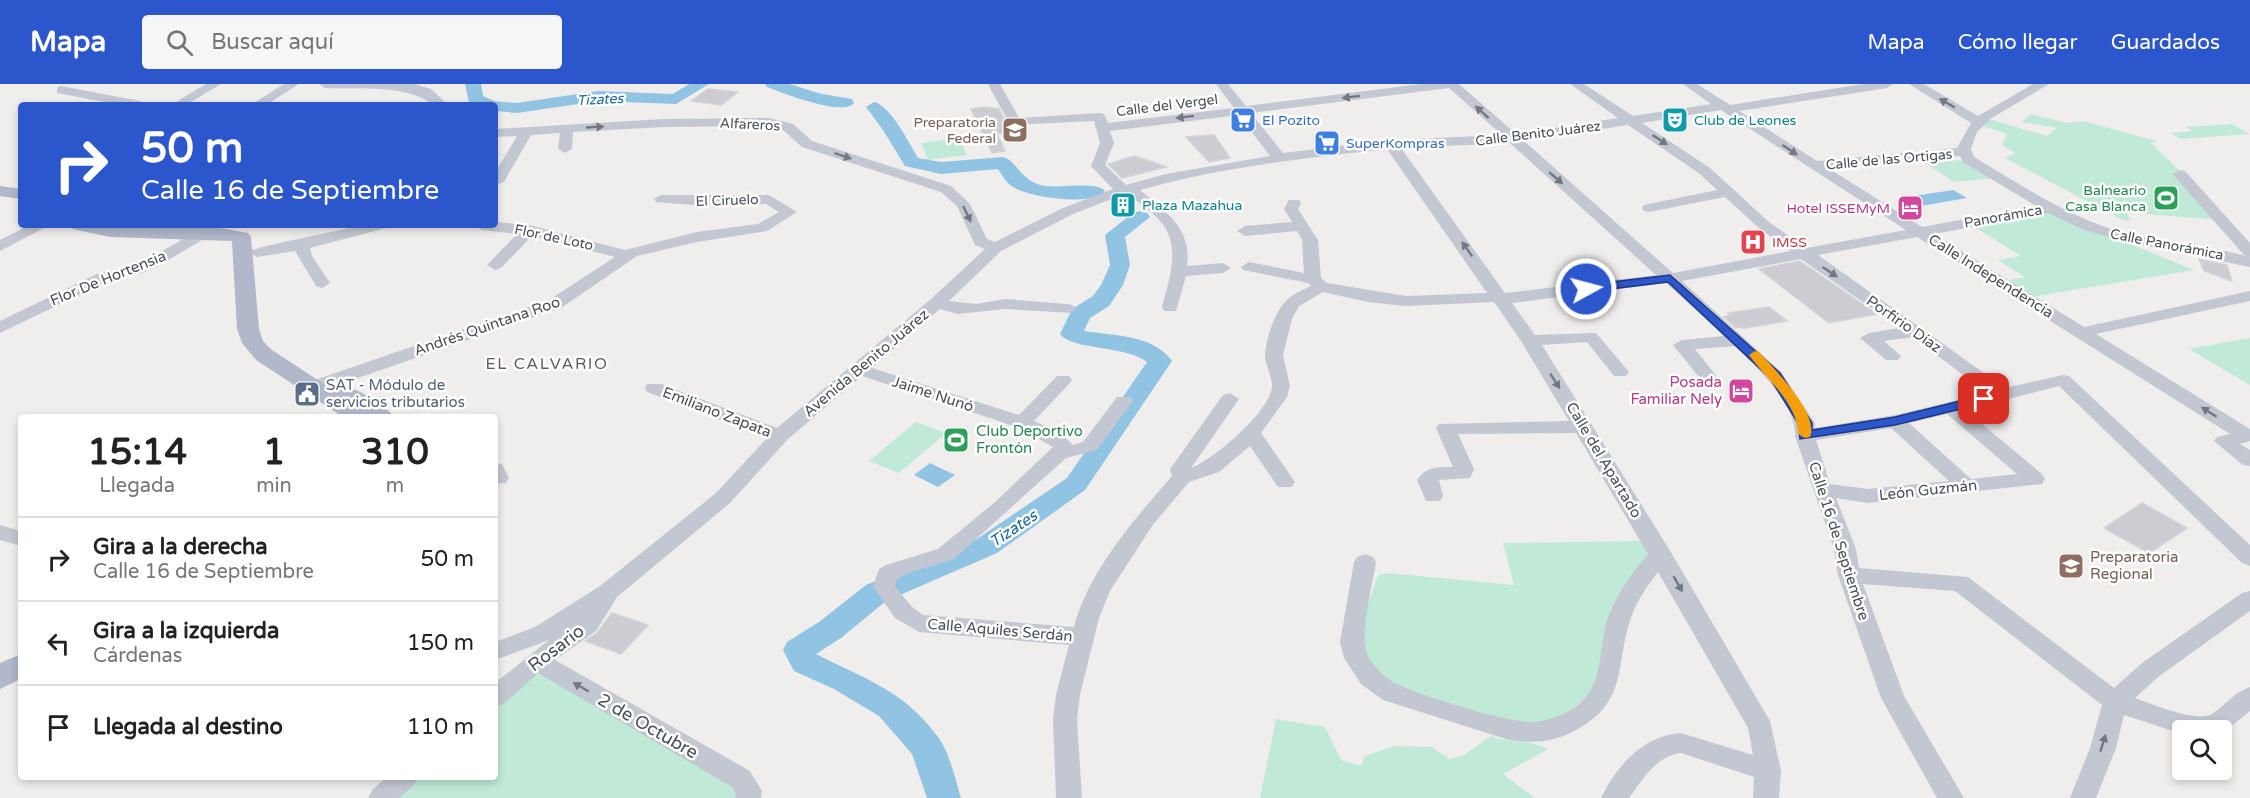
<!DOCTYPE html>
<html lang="es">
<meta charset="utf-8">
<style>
:root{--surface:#fff;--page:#f6f6f6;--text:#222;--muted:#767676;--line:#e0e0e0;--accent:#2c56cb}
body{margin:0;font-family:"Varela Round",sans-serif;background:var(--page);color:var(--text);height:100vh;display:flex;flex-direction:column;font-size:22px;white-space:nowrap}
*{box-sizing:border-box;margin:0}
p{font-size:20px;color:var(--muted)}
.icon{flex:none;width:33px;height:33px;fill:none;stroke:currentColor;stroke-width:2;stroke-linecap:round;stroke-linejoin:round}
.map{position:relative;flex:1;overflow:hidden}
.details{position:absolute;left:18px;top:330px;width:480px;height:366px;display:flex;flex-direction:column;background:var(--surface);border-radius:6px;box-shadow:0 3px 9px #0003}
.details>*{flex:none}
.top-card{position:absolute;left:18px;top:18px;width:480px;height:126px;border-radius:6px;box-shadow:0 3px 9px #0003;background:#2c56cb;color:#fff;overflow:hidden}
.controls{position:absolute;left:2172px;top:636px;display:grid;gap:12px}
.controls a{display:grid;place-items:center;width:60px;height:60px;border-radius:6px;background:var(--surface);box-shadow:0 3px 9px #0003;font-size:30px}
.pin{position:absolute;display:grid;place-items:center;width:51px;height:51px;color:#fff;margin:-26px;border-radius:12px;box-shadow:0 3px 9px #0006}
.me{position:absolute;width:66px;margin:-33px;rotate:83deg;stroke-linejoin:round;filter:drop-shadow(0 0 4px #0008)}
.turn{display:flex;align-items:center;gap:21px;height:126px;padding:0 24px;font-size:27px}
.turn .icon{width:78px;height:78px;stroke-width:2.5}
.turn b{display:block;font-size:42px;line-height:51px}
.eta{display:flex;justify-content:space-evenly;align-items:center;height:102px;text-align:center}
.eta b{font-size:36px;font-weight:800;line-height:42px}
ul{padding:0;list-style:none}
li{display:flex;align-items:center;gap:18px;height:84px;padding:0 24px;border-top:2px solid var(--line)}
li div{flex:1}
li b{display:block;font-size:22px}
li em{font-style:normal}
header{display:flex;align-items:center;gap:36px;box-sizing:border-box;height:84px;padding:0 30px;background:var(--accent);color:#fff}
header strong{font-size:28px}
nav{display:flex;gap:33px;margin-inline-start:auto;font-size:21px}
.search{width:420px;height:54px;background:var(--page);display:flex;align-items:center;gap:15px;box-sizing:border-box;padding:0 21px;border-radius:6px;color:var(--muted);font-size:22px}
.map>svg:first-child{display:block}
.green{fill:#c0e9d7}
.water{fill:#91c3e2}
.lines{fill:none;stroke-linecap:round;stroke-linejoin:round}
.river{fill:#91c3e2;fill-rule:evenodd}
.building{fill:#ccccd2;stroke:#d2d3d8;stroke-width:1.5}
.minor{fill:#c2c7d1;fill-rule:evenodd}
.major{fill:#b0b8c9;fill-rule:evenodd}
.oneway{fill:#737883}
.route{fill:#2c56cb;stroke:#1d3884;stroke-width:1.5}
.slow{fill:#f59e0b}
.labels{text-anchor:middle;stroke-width:5;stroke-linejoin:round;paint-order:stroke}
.far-water-label{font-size:14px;font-style:italic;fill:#1b6898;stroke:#fff}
.far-street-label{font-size:14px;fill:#484e59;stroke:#fff}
.far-shop-label{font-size:14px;fill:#366cbe;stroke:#fff;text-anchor:start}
.far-culture-label{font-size:14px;fill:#0d838f;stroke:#fff;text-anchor:start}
.far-education-label{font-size:14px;fill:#785e54;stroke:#fff;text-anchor:end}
.far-leisure-label{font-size:14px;fill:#27864d;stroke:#fff;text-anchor:end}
.far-hotel-label{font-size:14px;fill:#b23c85;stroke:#fff;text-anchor:end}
.far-health-label{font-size:14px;fill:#be3a42;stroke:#fff;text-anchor:start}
.street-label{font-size:15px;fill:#484e59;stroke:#fff}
.hotel-label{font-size:15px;fill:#b23c85;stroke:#fff;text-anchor:end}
.service-label{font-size:15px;fill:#4e5e75;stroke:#fff;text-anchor:start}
.leisure-label{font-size:15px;fill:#27864d;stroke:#fff;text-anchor:start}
.education-label{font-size:15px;fill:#785e54;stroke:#fff;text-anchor:start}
.neighbourhood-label{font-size:16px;letter-spacing:1.5px;fill:#5b5d61;stroke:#fff}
.water-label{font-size:16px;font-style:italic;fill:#1b6898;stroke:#fff}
.near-street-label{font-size:18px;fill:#484e59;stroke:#fff}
</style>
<header>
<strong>Mapa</strong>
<div class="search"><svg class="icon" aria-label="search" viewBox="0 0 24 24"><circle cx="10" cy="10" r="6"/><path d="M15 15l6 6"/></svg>Buscar aquí</div>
<nav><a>Mapa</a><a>Cómo llegar</a><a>Guardados</a></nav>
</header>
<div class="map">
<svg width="2250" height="714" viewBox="0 0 2250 714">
<rect width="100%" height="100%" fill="#f0eeed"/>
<!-- green -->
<g class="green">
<polygon points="2030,30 2067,39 2083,37 2157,57 2151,59 2188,95 2220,136 2146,130 2139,122 2116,118 2116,124 2126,127 2130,136 2125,137 2005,74 2016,69 2002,61 2007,50 1980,41 1989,35 2047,52 2057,44 2022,38"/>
<polygon points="2232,40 2250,50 2181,55 2170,49 2193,47 2186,43"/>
<polygon points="959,54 967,71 928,76 921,59"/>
<polygon points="1963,76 1995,94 1954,98 1924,78"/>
<polygon points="2050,127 2194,186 2031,213 2005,197 2025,193 1998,176 2021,172 1971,141"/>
<polygon points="2250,254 2250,301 2189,265"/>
<polygon points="916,338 946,349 899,389 869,377"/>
<polygon points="1645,457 1651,473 1600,601 1568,629 1539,644 1394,605 1367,581 1360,543 1378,491 1388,489 1514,501 1503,459"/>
<polygon points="537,583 742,706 740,714 390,714 414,693 495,693 495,620"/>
<path d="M1276 635 1325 643 1341 676 1361 682 1365 672 1394 662 1432 663 1449 675 1464 671 1491 652C1513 661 1527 654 1548 665L1503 690 1535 714H1260Z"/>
</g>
<!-- water -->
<g class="water">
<polygon points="1953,106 1967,114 1921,122 1907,113"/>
<polygon points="930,379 955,391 938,403 914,391"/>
</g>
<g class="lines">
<!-- river -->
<g class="river">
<polygon points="465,0 481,0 483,12 494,17 517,19 598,7 673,10 689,0 709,0 676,20 598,17 517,29 495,27 495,21 475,21 469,18"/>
<path d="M765 0H789L822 10 852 15 854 19C843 33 783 9 767 3Z"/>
<path d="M874 18C891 22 909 59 918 74L941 78 1003 73C1018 77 1020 98 1045 102 1058 104 1098 97 1105 107 1094 123 1028 113 1013 103 1006 99 1002 91 998 85L941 90 905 82 883 46 866 23Z"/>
<path d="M1140 127 1147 129 1150 133 1125 153 1130 181 1123 201 1109 222 1090 234 1084 247C1113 252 1153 250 1172 277L1085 406 997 469 886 517 841 554 816 570C864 595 903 605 938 653 950 669 955 695 961 714H927L912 670 879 632 834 605 794 587 783 566 787 558 819 538 866 501 977 455 1067 394 1147 278C1125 261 1071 266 1060 250L1072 225 1093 212 1101 201 1110 181 1105 151 1133 129Z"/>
</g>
</g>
<!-- building -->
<g class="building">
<polygon points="708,5 738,8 721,21 691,17"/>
<polygon points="984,23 999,25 1008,42 1016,43 1018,47 997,50 1005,67 992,69 971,25"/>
<polygon points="1214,51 1230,74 1209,78 1186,53"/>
<polygon points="1134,72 1167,83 1122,94 1108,80"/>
<polygon points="2199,175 2227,181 2232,197 2204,187"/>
<polygon points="1800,177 1877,230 1829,239 1759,185"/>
<polygon points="1769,223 1787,237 1745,244 1735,243 1724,233 1731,231 1728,229"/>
<polygon points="2142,419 2187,444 2149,469 2104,444"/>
<polygon points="612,529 648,541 621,570 585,557 597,549"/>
</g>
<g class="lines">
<!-- minor -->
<g class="minor">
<polygon points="206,0 221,0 186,21 171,21"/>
<polygon points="284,0 299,0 266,21 251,21"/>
<path d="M319 0H415L431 5 448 21H434C406 0 360 5 325 4Z"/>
<path d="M988 0H1000L1019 34 1099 29 1104 30 1108 39 1234 24 1216 0H1228L1246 22 1421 0H1459L1516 50 1618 34 1570 0H1584L1633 32 1711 20 1683 0H1697L1730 21 1863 0H1893L1887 4 1739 27 1817 77 1957 64 1971 39 1909 0H1924L1978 32 2033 0H2049L1990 35 1977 48 1971 65 1974 73C2018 99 2062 129 2111 145 2156 159 2204 160 2250 173V183L2118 156 2082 145 2048 129 1934 150 2084 243 2250 207V217L2096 250 2250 345V357L2240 360 2250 366V382L2243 381 2214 357 2217 353 2230 350 1917 153 1818 171 2005 304 2063 291 2069 292 2250 461V482L2242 479 2059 302 1965 326 2042 390 2045 395 2042 400 1868 419 1836 414 1856 465 1859 484 1968 493 2114 604 2142 579 2242 509 2250 507V527L2158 593 2135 614C2152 620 2197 639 2212 630 2225 621 2235 608 2250 603V627L2222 650V646H2182V650L2124 631 2116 664 2096 714H2070L2090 664 2102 621 1955 507 1863 500 1904 612 1964 714H1937L1881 614 1838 491 1834 465 1795 352C1796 319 1757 284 1735 262L1695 265 1722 299 1719 303H1707L1673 261 1682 256 1724 252 1666 199 1512 219 1535 251 1596 249 1629 288 1626 292H1614L1587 258 1542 261 1669 465 1770 637 1781 687 1779 714H1753L1754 693 1681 669C1656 672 1643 695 1629 714H1601C1617 681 1643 652 1681 649L1753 671 1748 644 1658 488C1648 501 1638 515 1632 531 1614 579 1630 617 1576 646 1554 658 1534 660 1509 656L1383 616 1361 600 1344 574 1340 558 1354 478 1357 473 1365 470 1373 473 1376 478C1373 500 1358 554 1368 572 1374 584 1389 597 1401 602 1422 612 1513 640 1533 638 1551 637 1573 628 1585 614 1604 593 1599 556 1609 531 1618 508 1632 489 1648 470L1576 349 1458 350 1474 385 1470 394 1439 396 1443 412 1440 417H1426L1417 396C1426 382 1438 383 1453 383L1436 344 1439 340 1569 337 1521 257 1494 218 1406 222 1368 218 1323 208 1299 222 1292 235 1283 271 1290 302 1287 313 1261 349 1295 398 1292 403H1278L1250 362 1219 388 1189 398 1152 442 1110 507 1099 534 1080 611 1077 636 1082 714H1056L1053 636 1056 611 1069 561 919 548 895 534 873 502 879 485 886 481 938 465 995 418 1053 363 1025 347 996 336 862 292 787 356 730 419 617 513 596 547 555 576 750 687 762 707 761 714H735L736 709 732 703 538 589 504 620 495 623V599L549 556 495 576V558L535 543 600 502 716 409 767 354 647 308 645 304 647 300H661L777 344 931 215 985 165 975 161 957 122 941 108 802 63 783 46 769 42 664 43 573 48 572 65 565 69 558 65 560 49 531 51 504 98 495 101V89L517 52 495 53V45L664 35 769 34 793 40 812 57 951 102 970 120 987 155 995 158 1063 124 1113 105 1091 82 1100 59 1094 37 1010 41ZM1449 4 1502 51 1391 56 1283 69 1251 29ZM1721 26 1906 146 1807 164 1770 139 1710 84 1642 39ZM1239 31 1270 72 1166 90 1126 101 1105 81 1114 59 1110 47ZM1628 41 1700 90 1717 106 1644 121 1642 124 1644 127 1649 128 1725 113 1760 145 1791 167 1673 189 1524 57ZM1510 59 1656 191 1505 209 1401 64ZM1387 65 1487 209 1406 212 1327 199 1321 194 1318 156 1298 125 1301 119 1299 116H1289L1284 125 1292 138 1245 142 1237 147 1245 152 1297 147 1302 156 1304 189 1249 178 1241 183 1243 186 1308 199 1311 202C1303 206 1293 210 1287 216 1275 227 1266 254 1265 271 1265 281 1272 292 1272 302 1271 327 1213 376 1191 384L1239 315 1230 309 1223 311 1170 385 1172 392C1134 436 1089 486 1074 543L923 531 911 522 895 502 897 495 908 489 954 475 1066 374 1097 366 1133 317 1131 313H1117L1083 358 1073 361 1060 349 1034 337 1069 300 1072 296 1069 292H1057L1019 331 872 284 940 225 958 230 1005 225 1073 229 1075 225 1073 221 1067 220 1005 215 976 220 949 217 1001 167 1073 130 1127 109C1138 119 1151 126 1160 137 1182 161 1169 196 1162 223L1164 227H1176L1186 192 1223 189 1231 184 1223 179 1187 182C1192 144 1166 128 1140 106 1221 83 1305 74 1387 65ZM1960 72 1963 78 2036 122 1922 143 1828 84ZM1801 175 1900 244 1869 249 1860 254 1886 276H1898L1901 272 1884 257 1913 253 1987 309 1895 331 1815 344V339L1781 288 1682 197ZM1947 330 2017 390 1971 395 1909 339ZM1891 344 1949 397 1868 405 1830 400 1816 356Z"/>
<polygon points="61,2 140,17 146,21 120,21 57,9 57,3"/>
<polygon points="2180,86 2185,87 2250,159 2250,173 2244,171 2175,93 2173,90"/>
<polygon points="661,111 769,111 797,128 767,147 697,158 637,172 561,224 320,307 313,309 304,303 306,299 549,216 615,173 532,152 501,184 495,186 487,181 517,150 482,146 474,141 495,141 495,138 529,141 625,166 697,148 758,140 779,128 766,120 692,121 656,118 654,115"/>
<polygon points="30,141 50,141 0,167 0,156"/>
<polygon points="208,141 224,143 160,181 142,189 108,197 0,249 0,237 97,190 131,182 148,175"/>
<path d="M363 141H389L386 144 310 164 312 172 330 199 322 204 316 202 295 167 257 173 249 168C253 163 348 145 363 141Z"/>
<polygon points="495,379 502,380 509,394 506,399 495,400"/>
<polygon points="0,441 21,447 21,462 0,456"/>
<polygon points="387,693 418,693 414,701 399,714 368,714 372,706"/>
</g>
<!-- major -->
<g class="major">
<polygon points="0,102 21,105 21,115 0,112"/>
<path d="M71 141 215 143 248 149 251 153 259 245 263 257 272 266 336 308C351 295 377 319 390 328L394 333H343L256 276 242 259 237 245 232 157 110 153 73 145Z"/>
<polygon points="21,570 21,595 0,605 0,579"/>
</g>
</g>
<!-- one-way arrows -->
<defs><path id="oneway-solid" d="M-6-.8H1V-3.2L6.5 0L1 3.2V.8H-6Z" transform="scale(1.5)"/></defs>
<g class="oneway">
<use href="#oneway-solid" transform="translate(1351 13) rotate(173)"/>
<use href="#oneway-solid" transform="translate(1947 19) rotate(-150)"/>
<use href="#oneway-solid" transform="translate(1482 28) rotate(-138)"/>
<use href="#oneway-solid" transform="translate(1185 33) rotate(173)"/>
<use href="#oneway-solid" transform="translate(595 43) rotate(-3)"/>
<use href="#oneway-solid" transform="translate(1660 56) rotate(33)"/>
<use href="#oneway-solid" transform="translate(1790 66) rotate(34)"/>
<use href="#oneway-solid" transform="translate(843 72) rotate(18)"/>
<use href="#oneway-solid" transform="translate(1556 94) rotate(41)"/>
<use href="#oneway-solid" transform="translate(967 130) rotate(64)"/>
<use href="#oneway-solid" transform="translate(1467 165) rotate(-125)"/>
<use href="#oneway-solid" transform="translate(1830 188) rotate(34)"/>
<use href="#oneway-solid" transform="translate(1555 297) rotate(58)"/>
<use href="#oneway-solid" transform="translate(2209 328) rotate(-148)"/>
<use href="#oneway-solid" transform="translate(1678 500) rotate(60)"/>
<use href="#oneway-solid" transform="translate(581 603) rotate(-150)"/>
<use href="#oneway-solid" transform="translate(2103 659) rotate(-73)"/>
</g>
<!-- route -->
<polygon class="route" points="1670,191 1780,289 1812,339 1812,346 1895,333 1984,311 1991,315 1989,318 1895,341 1800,355 1798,339 1770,294 1668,198 1586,208 1580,205 1586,201"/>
<!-- slow -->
<path class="slow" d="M1755 267 1759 268C1774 285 1820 330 1810 353L1805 354 1798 350C1798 319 1766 295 1749 271Z"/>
<!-- icons -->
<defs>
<g id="supermarket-square" transform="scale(1.35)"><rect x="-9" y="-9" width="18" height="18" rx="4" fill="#3f7fe0" stroke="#fff"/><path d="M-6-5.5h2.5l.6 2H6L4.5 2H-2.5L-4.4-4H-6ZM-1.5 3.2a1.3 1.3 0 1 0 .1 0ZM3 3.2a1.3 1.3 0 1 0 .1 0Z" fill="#fff"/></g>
<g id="theatre-square" transform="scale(1.35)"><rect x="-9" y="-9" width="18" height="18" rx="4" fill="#0f9aa8" stroke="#fff"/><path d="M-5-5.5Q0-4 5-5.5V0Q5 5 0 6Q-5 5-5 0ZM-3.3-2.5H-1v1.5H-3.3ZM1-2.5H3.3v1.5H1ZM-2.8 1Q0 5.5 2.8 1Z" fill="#fff"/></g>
<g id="school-square" transform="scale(1.35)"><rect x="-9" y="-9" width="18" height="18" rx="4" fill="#8d6e63" stroke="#fff"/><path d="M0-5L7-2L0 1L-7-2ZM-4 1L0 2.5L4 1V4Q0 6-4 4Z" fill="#fff"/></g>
<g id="stadium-square" transform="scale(1.35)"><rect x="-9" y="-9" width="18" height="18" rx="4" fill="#2e9e5b" stroke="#fff"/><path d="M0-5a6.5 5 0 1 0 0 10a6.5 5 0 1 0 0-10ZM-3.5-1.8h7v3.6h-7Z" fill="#fff"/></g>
<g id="building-square" transform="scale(1.35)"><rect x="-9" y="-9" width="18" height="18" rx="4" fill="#0f9aa8" stroke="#fff"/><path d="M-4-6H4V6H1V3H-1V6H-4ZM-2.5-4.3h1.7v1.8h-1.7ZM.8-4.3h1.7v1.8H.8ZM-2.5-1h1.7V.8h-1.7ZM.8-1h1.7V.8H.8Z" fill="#fff"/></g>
<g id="hotel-square" transform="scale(1.35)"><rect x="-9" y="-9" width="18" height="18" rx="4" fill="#d1479c" stroke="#fff"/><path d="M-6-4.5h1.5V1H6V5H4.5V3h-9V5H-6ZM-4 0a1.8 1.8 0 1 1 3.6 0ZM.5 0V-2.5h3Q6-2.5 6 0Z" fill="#fff"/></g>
<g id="hospital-square" transform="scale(1.35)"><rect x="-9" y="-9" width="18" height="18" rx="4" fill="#e0444e" stroke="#fff"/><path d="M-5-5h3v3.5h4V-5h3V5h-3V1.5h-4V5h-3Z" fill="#fff"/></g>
<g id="civic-square" transform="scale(1.35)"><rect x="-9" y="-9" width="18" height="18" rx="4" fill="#5c6f8a" stroke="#fff"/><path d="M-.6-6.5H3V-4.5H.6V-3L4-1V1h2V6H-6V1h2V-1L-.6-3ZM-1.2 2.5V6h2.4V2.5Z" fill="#fff"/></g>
</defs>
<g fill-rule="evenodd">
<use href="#supermarket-square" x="1243" y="36"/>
<use href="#theatre-square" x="1675" y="36"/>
<use href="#school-square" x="1015" y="46"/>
<use href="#supermarket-square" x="1327" y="59"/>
<use href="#stadium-square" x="2166" y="114"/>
<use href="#building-square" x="1123" y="121"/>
<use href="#hotel-square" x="1910" y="124"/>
<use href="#hospital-square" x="1753" y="158"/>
<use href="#hotel-square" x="1741" y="307"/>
<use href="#civic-square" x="307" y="310"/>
<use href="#stadium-square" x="956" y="356"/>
<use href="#school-square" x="2071" y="482"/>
</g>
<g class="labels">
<!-- far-water labels -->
<g class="far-water-label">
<text transform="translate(600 15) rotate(-3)" y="5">Tizates</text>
</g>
<!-- far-street labels -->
<g class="far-street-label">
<text transform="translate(1167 21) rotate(-7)" y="5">Calle del Vergel</text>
<text transform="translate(750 40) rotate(3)" y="5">Alfareros</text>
<text transform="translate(1538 49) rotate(-7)" y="5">Calle Benito Juárez</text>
<text transform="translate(1889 75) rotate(-5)" y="5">Calle de las Ortigas</text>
<text transform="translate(727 116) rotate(-2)" y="5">El Ciruelo</text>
<text transform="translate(2003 132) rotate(-10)" y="5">Panorámica</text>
<text transform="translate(554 153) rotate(12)" y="5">Flor de Loto</text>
<text transform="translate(2167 160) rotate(11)" y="5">Calle Panorámica</text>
</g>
<!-- far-shop labels -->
<g class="far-shop-label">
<text x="1262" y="41">El Pozito</text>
<text x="1346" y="64">SuperKompras</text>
</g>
<!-- far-culture labels -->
<g class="far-culture-label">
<text x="1694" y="41">Club de Leones</text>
<text x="1142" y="126">Plaza Mazahua</text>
</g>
<!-- far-education labels -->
<g class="far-education-label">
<text x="996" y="43">Preparatoria<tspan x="996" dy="16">Federal</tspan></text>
</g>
<!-- far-leisure labels -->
<g class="far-leisure-label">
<text x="2146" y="111">Balneario<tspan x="2146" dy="16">Casa Blanca</tspan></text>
</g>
<!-- far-hotel labels -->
<g class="far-hotel-label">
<text x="1890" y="129">Hotel ISSEMyM</text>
</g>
<!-- far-health labels -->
<g class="far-health-label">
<text x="1772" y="163">IMSS</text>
</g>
<!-- street labels -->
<g class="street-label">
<text transform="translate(1991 192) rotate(32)" y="5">Calle Independencia</text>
<text transform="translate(108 194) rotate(-22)" y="5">Flor De Hortensia</text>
<text transform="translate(1904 240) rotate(35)" y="5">Porfirio Díaz</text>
<text transform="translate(487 242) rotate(-19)" y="5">Andrés Quintana Roo</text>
<text transform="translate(866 279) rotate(-40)" y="5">Avenida Benito Juárez</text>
<text transform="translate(933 310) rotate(18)" y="5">Jaime Nunó</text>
<text transform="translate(717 328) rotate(21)" y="5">Emiliano Zapata</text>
<text transform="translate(1604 376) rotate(59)" y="5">Calle del Apartado</text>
<text transform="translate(1928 406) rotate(-6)" y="5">León Guzmán</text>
<text transform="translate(1839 457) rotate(72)" y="5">Calle 16 de Septiembre</text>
<text transform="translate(1000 546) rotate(5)" y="5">Calle Aquiles Serdán</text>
</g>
<!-- hotel labels -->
<g class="hotel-label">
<text x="1722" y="303">Posada<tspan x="1722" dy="17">Familiar Nely</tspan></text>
</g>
<!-- service labels -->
<g class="service-label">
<text x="326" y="306">SAT - Módulo de<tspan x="326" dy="17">servicios tributarios</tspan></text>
</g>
<!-- leisure labels -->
<g class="leisure-label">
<text x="976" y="352">Club Deportivo<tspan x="976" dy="17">Frontón</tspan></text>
</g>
<!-- education labels -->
<g class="education-label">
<text x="2090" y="478">Preparatoria<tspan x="2090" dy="17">Regional</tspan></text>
</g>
<!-- neighbourhood labels -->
<g class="neighbourhood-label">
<text x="547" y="285">EL CALVARIO</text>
</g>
<!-- water labels -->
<g class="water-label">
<text transform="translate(1013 444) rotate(-34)" y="6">Tizates</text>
</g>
<!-- near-street labels -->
<g class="near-street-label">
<text transform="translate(556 564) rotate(-37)" y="6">Rosario</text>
<text transform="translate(648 642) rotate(30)" y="6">2 de Octubre</text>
</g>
</g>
</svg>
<div class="controls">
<a><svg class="icon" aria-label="search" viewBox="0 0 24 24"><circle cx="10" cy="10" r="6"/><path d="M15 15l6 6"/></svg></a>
</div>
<div class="pin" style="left:1984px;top:315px;background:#d93025"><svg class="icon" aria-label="arrive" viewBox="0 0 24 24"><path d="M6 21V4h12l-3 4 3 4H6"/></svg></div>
<svg class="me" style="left:1586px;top:205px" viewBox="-20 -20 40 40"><circle r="17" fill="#2c56cb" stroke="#fff" stroke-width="3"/><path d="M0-11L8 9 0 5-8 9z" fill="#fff"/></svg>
<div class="top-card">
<div class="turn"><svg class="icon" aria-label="right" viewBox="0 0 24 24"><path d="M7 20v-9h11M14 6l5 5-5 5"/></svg><div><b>50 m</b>Calle 16 de Septiembre</div></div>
</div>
<section class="details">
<div class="eta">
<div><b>15:14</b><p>Llegada</p></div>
<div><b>1</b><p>min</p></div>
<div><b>310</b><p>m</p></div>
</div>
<ul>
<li><svg class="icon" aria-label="right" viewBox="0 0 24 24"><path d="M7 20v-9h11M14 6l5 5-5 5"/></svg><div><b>Gira a la derecha</b><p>Calle 16 de Septiembre</p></div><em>50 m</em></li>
<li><svg class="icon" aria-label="left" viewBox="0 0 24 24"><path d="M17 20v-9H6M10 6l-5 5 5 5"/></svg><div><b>Gira a la izquierda</b><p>Cárdenas</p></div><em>150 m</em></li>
<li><svg class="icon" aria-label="arrive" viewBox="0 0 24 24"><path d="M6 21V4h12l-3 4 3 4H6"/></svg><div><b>Llegada al destino</b></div><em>110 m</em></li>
</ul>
</section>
</div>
